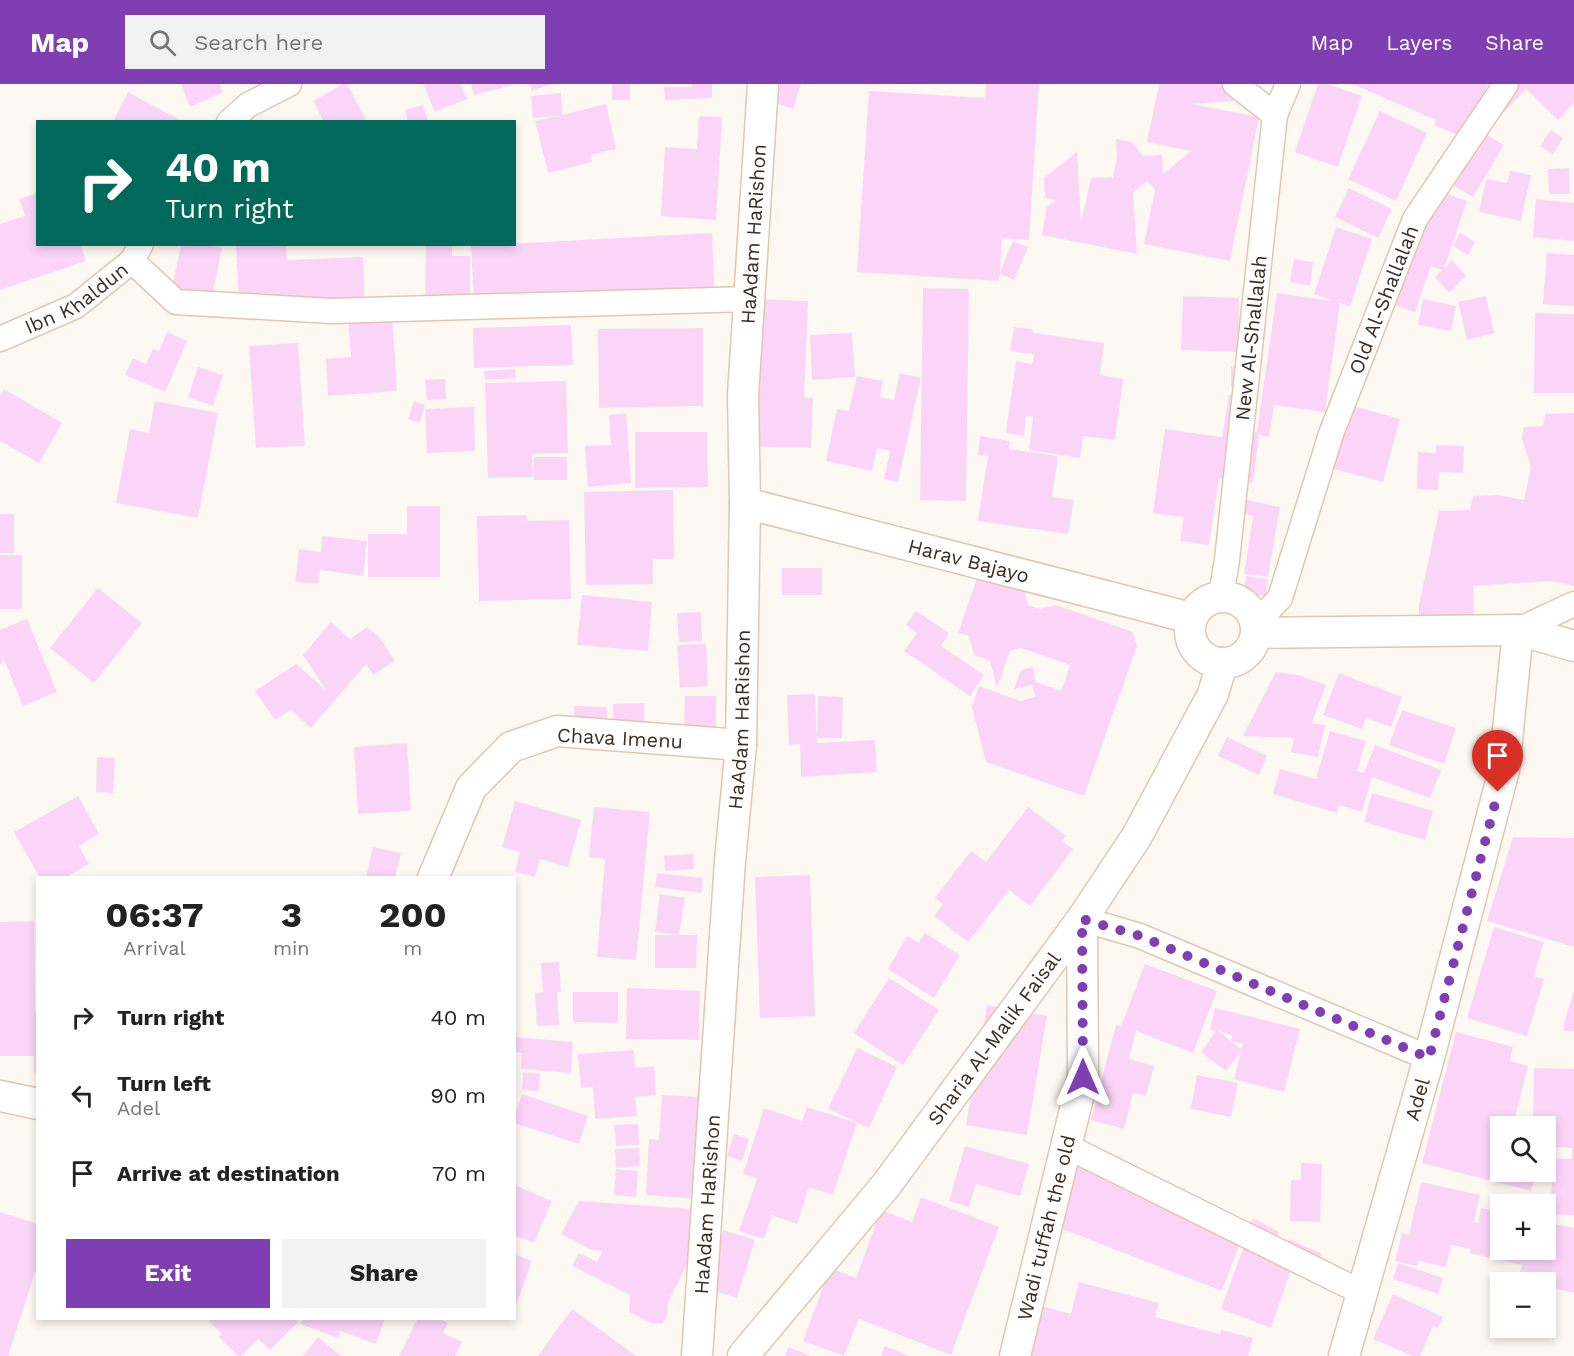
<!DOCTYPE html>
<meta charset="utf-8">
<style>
:root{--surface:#fff;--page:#f2f2f2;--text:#222;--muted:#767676;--accent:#7f3eb2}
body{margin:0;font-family:"Work Sans",sans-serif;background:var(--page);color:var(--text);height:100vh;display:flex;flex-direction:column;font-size:22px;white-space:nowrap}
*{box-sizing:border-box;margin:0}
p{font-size:20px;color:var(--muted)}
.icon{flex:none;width:33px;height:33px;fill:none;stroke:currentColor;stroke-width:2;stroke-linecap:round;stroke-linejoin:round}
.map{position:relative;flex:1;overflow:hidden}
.side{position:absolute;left:36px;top:792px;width:480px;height:444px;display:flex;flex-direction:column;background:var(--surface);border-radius:0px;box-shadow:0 3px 9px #0003}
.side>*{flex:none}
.top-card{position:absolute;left:36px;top:36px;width:480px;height:126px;border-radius:0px;box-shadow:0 3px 9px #0003;background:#00695c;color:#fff;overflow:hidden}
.buttons{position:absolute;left:1490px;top:1032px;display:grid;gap:12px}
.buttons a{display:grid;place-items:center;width:66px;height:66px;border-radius:0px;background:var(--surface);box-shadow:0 3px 9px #0003;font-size:30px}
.pin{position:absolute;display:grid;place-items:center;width:51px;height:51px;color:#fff;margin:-62px -26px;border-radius:50% 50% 50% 0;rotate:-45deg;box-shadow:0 0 6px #0007}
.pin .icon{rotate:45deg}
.me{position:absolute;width:66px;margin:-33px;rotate:0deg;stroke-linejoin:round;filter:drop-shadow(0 0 4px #0008)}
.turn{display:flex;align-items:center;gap:21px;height:126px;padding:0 30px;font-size:27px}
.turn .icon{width:78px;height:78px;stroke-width:2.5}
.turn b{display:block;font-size:42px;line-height:51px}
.eta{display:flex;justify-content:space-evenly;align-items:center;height:102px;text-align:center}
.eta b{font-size:36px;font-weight:700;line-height:42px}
.action{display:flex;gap:12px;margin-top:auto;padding:12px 30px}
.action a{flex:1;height:69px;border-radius:0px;background:var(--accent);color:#fff;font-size:24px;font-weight:700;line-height:69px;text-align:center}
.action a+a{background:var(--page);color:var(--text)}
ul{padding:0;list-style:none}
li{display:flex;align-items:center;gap:18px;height:78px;padding:0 30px}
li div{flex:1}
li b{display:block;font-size:22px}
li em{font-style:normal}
header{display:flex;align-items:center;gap:36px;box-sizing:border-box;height:84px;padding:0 30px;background:var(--accent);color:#fff}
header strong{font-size:28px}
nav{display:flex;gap:33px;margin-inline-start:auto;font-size:21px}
.search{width:420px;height:54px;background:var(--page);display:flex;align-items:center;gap:15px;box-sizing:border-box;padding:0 21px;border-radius:0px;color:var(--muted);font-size:22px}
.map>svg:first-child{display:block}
.building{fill:#fad5f8;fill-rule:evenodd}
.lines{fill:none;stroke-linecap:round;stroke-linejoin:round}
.minor-casing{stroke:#e4c5af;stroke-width:27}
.tertiary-casing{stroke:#e4c5af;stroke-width:33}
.minor{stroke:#fff;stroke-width:24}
.tertiary{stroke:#fff;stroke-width:30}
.route{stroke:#7f3eb2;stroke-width:10;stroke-dasharray:0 18}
.labels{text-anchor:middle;stroke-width:5;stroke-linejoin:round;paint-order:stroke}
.street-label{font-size:20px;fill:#392d25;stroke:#fff}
</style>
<header>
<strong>Map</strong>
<div class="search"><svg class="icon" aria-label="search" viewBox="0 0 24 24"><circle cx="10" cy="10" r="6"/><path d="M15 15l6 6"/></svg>Search here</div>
<nav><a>Map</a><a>Layers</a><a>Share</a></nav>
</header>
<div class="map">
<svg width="1574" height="1272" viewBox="0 0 1574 1272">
<rect width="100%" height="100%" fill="#fef8f3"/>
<!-- building -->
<g class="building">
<polygon points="181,0 219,0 223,8 190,23"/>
<polygon points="343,0 347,0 367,38 324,38 313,17"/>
<polygon points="423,0 460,0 467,15 435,28"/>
<polygon points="471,0 513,0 513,1 474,11"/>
<polygon points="529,0 551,0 532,7"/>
<rect x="612" y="0" width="18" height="16"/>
<polygon points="692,0 712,0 712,14 665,16 664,3 692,3"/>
<polygon points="780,0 801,0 793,25 775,19"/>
<polygon points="986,0 1039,0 1029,156 1002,154 1000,188 1013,157 1028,163 1014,196 1000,190 999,197 857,188 869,7 985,14"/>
<polygon points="1159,0 1231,0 1233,17 1191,20 1259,33 1230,177 1144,160 1155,106 1147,97 1133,109 1137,170 1042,151 1047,123 1056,116 1045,114 1044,94 1077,68 1081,139 1091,94 1113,93 1117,72 1116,55 1132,58 1143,72 1162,71 1163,90 1191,67 1147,58"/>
<polygon points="1318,0 1327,0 1362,12 1338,83 1295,68"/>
<polygon points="1352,0 1488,0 1475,29 1503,0 1574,0 1574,19 1558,36 1526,5 1484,49 1504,61 1473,113 1442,95 1469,64 1455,50 1434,41 1436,36"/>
<polygon points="128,8 184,38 113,38"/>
<polygon points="561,9 562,31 606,20 616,65 591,71 592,78 548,89 535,37 558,32 533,34 531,12"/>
<polygon points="423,21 428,38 408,38 405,26"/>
<polygon points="1380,27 1427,49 1396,117 1348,95"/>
<polygon points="699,32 722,33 716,136 661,132 665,63 697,65"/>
<polygon points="1551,46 1563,54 1553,70 1540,62"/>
<polygon points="1569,84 1570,110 1549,110 1548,85"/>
<polygon points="1510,87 1531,91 1521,137 1479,128 1486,95 1507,99"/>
<polygon points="1349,104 1392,125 1378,154 1335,133"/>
<polygon points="1436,106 1467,117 1444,185 1452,176 1466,192 1449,209 1435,193 1442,186 1431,182 1415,228 1393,221"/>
<polygon points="38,109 38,160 80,160 86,177 0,206 0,140 25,132 19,115"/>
<polygon points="1536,115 1574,119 1574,157 1533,153"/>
<polygon points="1336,143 1372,155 1350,223 1340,219 1325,328 1274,321 1269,353 1259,351 1253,399 1219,394 1209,461 1180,457 1184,433 1153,429 1165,345 1222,353 1229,311 1246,314 1242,346 1257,348 1277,209 1332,217 1314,210"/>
<polygon points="712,149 715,219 474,217 471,162"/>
<polygon points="1460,149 1475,158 1468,171 1453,162"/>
<polygon points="181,160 205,160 222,164 211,218 171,209"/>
<polygon points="236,160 286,160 287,176 363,173 365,226 239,218"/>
<polygon points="426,160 452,160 452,172 470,172 470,220 425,220"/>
<polygon points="1547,169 1574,171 1574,222 1543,220"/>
<polygon points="1294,175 1313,178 1310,202 1290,198"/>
<polygon points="923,204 969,205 966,417 920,416"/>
<polygon points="1183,212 1239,214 1238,268 1181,266"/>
<polygon points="1486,212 1494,249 1467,256 1458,218"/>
<polygon points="742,215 808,217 804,313 813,314 811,364 737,362"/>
<polygon points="1423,215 1456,222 1451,247 1418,241"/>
<polygon points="392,229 397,307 328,312 326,275 351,273 348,232"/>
<polygon points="1535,229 1574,230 1574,309 1534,309"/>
<polygon points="571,241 573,281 474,284 473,244"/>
<polygon points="1014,243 1033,245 1033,249 1104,259 1100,291 1123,295 1115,356 1083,352 1080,374 1029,366 1033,333 1026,332 1024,352 1006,349 1016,277 1032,280 1034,270 1010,267"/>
<polygon points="703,244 703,322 599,324 598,245"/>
<polygon points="167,248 187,257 165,308 125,291 133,274 146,280 153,265 159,267"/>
<polygon points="852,249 855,293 812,296 810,251"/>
<polygon points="298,259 305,362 256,364 249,262"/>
<polygon points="198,283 223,291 213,322 188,313"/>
<polygon points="1231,283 1251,283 1250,304 1231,303"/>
<polygon points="515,285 516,294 485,296 484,287"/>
<polygon points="900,289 921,294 898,398 884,395 890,367 877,364 872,387 826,377 837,325 849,327 857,292 883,297 880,313 894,316"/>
<polygon points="445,295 446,315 427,316 425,296"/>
<polygon points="566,297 568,369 532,370 533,393 488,394 485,299"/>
<polygon points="4,305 62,339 39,379 0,357 0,312"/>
<polygon points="155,317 218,329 198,434 116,419 130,345 149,349"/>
<polygon points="414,317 425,321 420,339 408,335"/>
<polygon points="1350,321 1400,335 1383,398 1333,385"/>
<polygon points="474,323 475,367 427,369 425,325"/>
<polygon points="626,329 631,399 588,403 585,362 611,361 609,331"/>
<polygon points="1574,329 1574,502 1551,497 1473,502 1474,529 1466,532 1419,534 1419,521 1439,427 1470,426 1473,412 1498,411 1524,416 1531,383 1522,355 1524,343 1543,342 1545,330"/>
<polygon points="635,348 707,348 708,403 635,404"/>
<polygon points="980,352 1010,357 1009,365 1058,372 1052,413 1074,416 1068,450 978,437 988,372 978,371"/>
<polygon points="1436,361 1464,362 1463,389 1439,388 1438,406 1417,405 1418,368 1436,369"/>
<rect x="534" y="373" width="33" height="23"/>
<polygon points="673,406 674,475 653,475 653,500 586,501 584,408"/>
<polygon points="1237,414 1280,423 1268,493 1244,490 1253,432 1234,427"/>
<polygon points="407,422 440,422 440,493 368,493 368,450 407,450"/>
<rect x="0" y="430" width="14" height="39"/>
<polygon points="527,431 527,437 569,436 571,515 479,517 477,432"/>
<polygon points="322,452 367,457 363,492 320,486 318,500 295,498 299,465 321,468"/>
<rect x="0" y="471" width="22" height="54"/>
<rect x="782" y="484" width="40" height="27"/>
<polygon points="978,491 1025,508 1028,521 1040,525 1056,521 1133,548 1137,562 1084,712 986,678 972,623 979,602 1020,617 1035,613 1032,601 1014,605 1021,586 1033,583 1036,598 1061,607 1070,581 1021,564 1010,567 997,604 990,577 974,571 969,552 958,549"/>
<polygon points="1246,492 1268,495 1266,512 1244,508"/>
<polygon points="98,504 142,539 94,599 50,564"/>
<polygon points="582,511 652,518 648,567 577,561"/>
<polygon points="916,527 949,549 941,562 984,591 970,612 904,567 917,549 906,541"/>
<polygon points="701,528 702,557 679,558 677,529"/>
<polygon points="27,535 57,608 23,622 2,571 3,579 0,580 0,546"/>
<polygon points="331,538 350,555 367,543 379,553 395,577 373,591 366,580 311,644 291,626 275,636 255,607 296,580 326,606 303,571"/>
<polygon points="706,560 708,602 680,604 677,561"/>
<polygon points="1276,588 1298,591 1326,601 1312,639 1325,641 1318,673 1291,668 1294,654 1243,652"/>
<polygon points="1339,589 1402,613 1391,643 1366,634 1362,645 1323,631"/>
<polygon points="815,610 817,659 875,656 877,688 801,693 800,660 789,661 787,611"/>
<polygon points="685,612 716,612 716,645 684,644"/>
<polygon points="818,612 843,613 842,654 817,654"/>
<polygon points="644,619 645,646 614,647 613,620"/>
<polygon points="574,622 607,623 607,651 573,650"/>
<polygon points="1402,626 1456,644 1444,680 1389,661"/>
<polygon points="1330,647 1366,657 1357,687 1364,689 1375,661 1441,686 1430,714 1372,693 1362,728 1339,721 1337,729 1273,710 1280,685 1316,695"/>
<polygon points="1227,653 1267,672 1259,691 1218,672"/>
<polygon points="407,659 411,727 358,730 354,663"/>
<polygon points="97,673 115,674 113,709 96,708"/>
<polygon points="1372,709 1433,727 1425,756 1364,738"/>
<polygon points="78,712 99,750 79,762 89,780 65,794 40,794 14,748"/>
<polygon points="515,717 581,736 568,783 540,775 535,793 515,788 520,768 502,763"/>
<polygon points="594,723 650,728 636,876 597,873 605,775 589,773"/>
<polygon points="1028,723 1066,752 1062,757 1073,765 1030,822 1009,806 968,858 934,832 943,820 935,814 971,767 986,778"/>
<polygon points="1513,753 1574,754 1574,863 1487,837"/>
<polygon points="373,763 401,769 395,794 366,794"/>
<polygon points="693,770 694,785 665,787 664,772"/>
<polygon points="657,789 703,794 701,809 655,803"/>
<polygon points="810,791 815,932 760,934 755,793"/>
<polygon points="660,810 685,814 679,851 697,851 696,884 655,884 655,851 677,851 655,848"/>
<polygon points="34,837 35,929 38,929 38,988 34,989 34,972 0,972 0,838"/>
<polygon points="1494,843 1544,858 1534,892 1544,895 1527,952 1467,934"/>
<polygon points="925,849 960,871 934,914 888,885 907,852 919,859"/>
<polygon points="559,878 561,908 557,908 559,941 537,942 535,909 543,908 541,879"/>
<polygon points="1145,880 1217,907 1193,969 1136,947 1129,975 1154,982 1146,1012 1133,1009 1124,1045 1091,1036 1116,941 1121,942"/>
<polygon points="889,894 939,926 903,981 854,949"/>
<polygon points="627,904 700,907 699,956 626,955"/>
<polygon points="1574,906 1574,947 1564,947 1564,939"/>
<polygon points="573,908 618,908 618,939 573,938"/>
<polygon points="987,921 1047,932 1027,1051 966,1041"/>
<path d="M1215 924 1300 945 1284 1008 1234 995 1241 967 1226 987 1201 968 1216 947 1210 946ZM1218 947 1232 951 1231 957 1243 960 1241 965Z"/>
<polygon points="1456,948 1513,963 1510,977 1528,982 1513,1042 1500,1042 1500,1088 1535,1088 1531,1107 1422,1079"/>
<polygon points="514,953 573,958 571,989 521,985 522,969 514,968"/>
<polygon points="857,964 897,983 869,1044 828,1025"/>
<polygon points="634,966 635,984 654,982 656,1011 635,1013 637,1032 595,1035 593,1003 581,1004 578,970"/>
<polygon points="1534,984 1574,985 1574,1131 1551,1130 1552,1074 1572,1075 1572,1064 1545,1063 1545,1042 1533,1042"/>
<polygon points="523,988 540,990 539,1007 522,1006"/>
<polygon points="1197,991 1238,999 1231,1033 1191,1025"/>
<polygon points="522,1010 588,1032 579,1060 514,1039 514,1033"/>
<polygon points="662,1011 701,1013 700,1115 646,1111 649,1055 659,1056"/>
<polygon points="807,1023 857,1039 833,1111 809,1103 797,1140 772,1131 764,1155 739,1147 757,1095 743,1090 764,1024 802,1037"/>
<polygon points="638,1040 639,1061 616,1062 614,1041"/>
<polygon points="734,1050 749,1055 742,1077 727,1072"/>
<polygon points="965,1062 1029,1080 1020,1112 976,1100 969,1123 949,1117"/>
<polygon points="639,1064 640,1082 616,1084 615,1065"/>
<polygon points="1070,1069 1248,1138 1222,1207 1044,1138"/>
<polygon points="1301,1079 1322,1080 1320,1138 1290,1137 1291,1096 1301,1096"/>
<polygon points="616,1085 638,1087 636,1113 614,1111"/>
<polygon points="1421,1098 1480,1111 1474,1138 1478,1139 1481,1124 1500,1128 1500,1166 1545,1166 1545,1138 1574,1144 1574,1209 1545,1202 1545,1198 1518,1196 1522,1181 1470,1169 1471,1165 1451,1161 1446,1183 1419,1177 1417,1182 1395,1177 1402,1149 1409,1151"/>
<polygon points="514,1101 552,1117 534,1159 514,1151"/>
<polygon points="921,1113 999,1143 951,1271 859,1235 844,1272 803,1257 830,1184 856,1194 881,1126 912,1138"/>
<polygon points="579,1117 693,1125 689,1177 668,1218 667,1231 662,1240 651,1239 629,1228 630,1211 572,1182 579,1169 597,1178 603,1167 592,1166 561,1150"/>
<polygon points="0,1128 38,1140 38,1179 8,1272 0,1272"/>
<polygon points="1253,1134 1279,1148 1273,1161 1246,1147"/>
<polygon points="723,1146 755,1156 737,1214 708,1205 710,1187"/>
<polygon points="1289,1155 1322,1170 1316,1185 1282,1170"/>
<polygon points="1244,1162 1293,1180 1271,1244 1221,1225"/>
<polygon points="514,1170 532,1177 515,1224 514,1224"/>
<polygon points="1398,1179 1443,1194 1438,1210 1393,1195"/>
<polygon points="1079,1198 1159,1219 1155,1233 1220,1250 1221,1246 1253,1254 1248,1272 1014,1272 1028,1218 1071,1230"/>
<polygon points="1393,1210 1443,1233 1438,1244 1433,1242 1420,1272 1412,1272 1373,1255"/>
<polygon points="572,1225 636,1272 538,1272"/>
<polygon points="211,1234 295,1234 298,1238 270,1266 258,1255 241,1272 238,1272 219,1253 222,1250 209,1237"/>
<polygon points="303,1234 385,1234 376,1260 340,1247 338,1254 301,1240"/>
<polygon points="418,1234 438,1234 448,1239 443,1249 462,1258 455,1272 399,1272"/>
<polygon points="318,1253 341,1272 303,1272"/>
<polygon points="885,1262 909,1272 881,1272"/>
<polygon points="788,1263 811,1272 785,1272"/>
</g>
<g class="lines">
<!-- minor casing -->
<g class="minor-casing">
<g id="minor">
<polyline points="1235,0 1275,31"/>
<polyline points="229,38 248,21 289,0"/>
<polyline points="132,177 176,218 331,227 749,215"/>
<path id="s1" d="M0 255 76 222 132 177 141 160"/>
<path id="s2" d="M1221 512 1227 476 1275 31 1288 0"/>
<path id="s3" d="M1255 540 1280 514 1331 350 1415 135 1506 0"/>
<polyline points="1518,546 1574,520"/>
<polyline points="1082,835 1140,852 1429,974"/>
<polyline points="1066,1062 1363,1209"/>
</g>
</g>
<!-- tertiary casing -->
<g class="tertiary-casing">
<g id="tertiary">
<path id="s4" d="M745 419 1191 534"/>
<circle cx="1223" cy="546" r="33"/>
<polyline points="1256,549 1518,546 1574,562"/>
<polyline points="433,794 471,704 511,663 557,647 741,661"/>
<polyline points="0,1012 38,1020"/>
<path id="s5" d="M697 1272 730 777 741 661 745 419 743 311 763 0"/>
<path id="s6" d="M743 1272 887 1100 1082 835 1137 752 1213 610 1222 579"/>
<path id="s7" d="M1015 1272 1083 993 1082 835"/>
<path id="s8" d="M1344 1272 1429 974 1504 686 1518 546"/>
</g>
</g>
<!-- minor -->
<use href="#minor" class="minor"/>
<!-- tertiary -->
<use href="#tertiary" class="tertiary"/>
</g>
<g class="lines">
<!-- route -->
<polyline class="route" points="1083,993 1082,835 1140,852 1429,974 1498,708"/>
</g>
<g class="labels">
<!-- street labels -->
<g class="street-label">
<text dy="7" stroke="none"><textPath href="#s5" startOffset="1124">HaAdam HaRishon</textPath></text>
<text dy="7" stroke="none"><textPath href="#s1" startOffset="87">Ibn Khaldun</textPath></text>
<text dy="7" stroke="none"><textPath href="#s3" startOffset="352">Old Al-Shallalah</textPath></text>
<text dy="7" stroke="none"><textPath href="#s2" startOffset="260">New Al-Shallalah</textPath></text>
<text dy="7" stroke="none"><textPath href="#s4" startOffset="231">Harav Bajayo</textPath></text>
<text dy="7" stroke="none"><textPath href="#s5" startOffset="638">HaAdam HaRishon</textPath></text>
<text transform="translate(620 654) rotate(3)" y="7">Chava Imenu</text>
<text dy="7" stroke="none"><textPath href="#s6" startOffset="405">Sharia Al-Malik Faisal</textPath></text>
<text dy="7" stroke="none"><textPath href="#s8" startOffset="267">Adel</textPath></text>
<text dy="7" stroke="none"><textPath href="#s5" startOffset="152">HaAdam HaRishon</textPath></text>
<text dy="7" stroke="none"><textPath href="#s7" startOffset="132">Wadi tuffah the old</textPath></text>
</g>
</g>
</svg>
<div class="buttons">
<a><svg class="icon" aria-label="search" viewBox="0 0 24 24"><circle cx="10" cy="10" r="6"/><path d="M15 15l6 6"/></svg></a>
<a>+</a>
<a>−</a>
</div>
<div class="pin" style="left:1498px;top:708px;background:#d93025"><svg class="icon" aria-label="arrive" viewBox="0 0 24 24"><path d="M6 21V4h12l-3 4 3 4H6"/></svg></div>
<svg class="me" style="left:1083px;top:993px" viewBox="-20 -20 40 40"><path d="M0-17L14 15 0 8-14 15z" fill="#7f3eb2" stroke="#fff" stroke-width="4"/></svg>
<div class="top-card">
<div class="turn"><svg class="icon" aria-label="right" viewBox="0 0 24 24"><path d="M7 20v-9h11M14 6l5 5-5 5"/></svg><div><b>40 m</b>Turn right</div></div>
</div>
<section class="side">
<div class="eta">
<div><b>06:37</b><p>Arrival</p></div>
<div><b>3</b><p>min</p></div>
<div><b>200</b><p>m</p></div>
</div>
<ul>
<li><svg class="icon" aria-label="right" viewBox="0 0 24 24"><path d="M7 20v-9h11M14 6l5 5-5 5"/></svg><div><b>Turn right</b></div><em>40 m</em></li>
<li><svg class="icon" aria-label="left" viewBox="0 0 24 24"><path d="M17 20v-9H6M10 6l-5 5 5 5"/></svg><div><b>Turn left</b><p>Adel</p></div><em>90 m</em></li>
<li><svg class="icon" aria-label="arrive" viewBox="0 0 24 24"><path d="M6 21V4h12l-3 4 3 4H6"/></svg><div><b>Arrive at destination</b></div><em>70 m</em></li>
</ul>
<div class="action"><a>Exit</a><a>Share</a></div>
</section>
</div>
